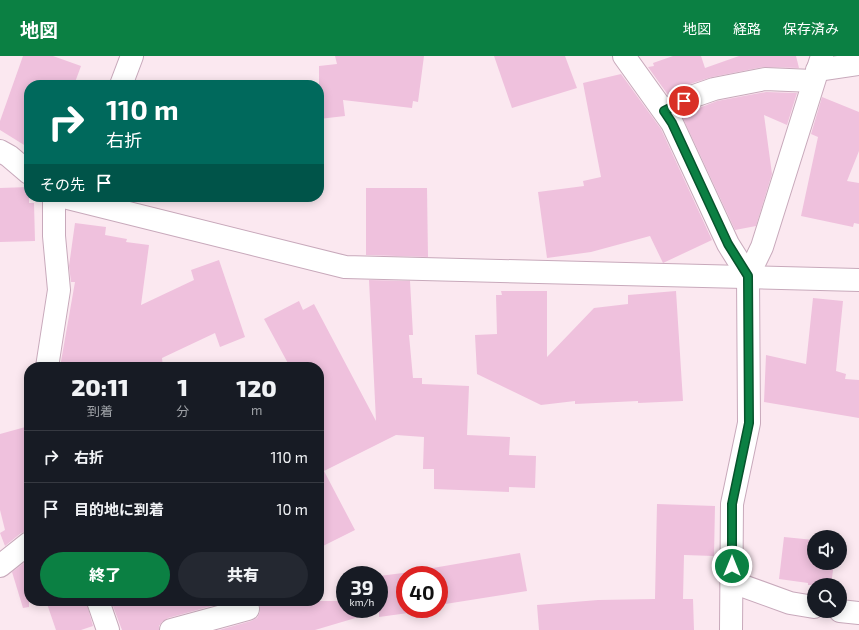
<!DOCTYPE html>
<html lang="ja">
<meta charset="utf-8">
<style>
:root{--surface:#171b24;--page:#242831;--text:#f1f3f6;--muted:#9ea1a6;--line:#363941;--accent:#0b8043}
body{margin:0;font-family:"Exo 2","Noto Sans JP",sans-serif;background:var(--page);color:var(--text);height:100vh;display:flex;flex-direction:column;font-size:15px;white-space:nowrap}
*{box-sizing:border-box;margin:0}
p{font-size:13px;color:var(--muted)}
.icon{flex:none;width:22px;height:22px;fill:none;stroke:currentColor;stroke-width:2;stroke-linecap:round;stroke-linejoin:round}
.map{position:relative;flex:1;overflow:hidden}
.panel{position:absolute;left:24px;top:306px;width:300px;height:244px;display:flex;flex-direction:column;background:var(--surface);border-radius:16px;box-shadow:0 2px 10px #0003}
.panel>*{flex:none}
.banner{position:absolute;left:24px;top:24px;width:300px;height:122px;border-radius:16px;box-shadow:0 2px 10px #0003;background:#00695c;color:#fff;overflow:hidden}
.tools{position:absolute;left:807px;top:474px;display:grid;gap:8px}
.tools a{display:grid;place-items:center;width:40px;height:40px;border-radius:50%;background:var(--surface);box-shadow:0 2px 10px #0003;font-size:20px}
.speed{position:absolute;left:336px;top:510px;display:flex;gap:8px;font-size:20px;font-weight:700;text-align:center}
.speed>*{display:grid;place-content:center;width:52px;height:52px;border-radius:50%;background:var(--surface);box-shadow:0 2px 10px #0003;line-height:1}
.speed small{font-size:10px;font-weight:400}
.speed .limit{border:6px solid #d22;background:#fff;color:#111}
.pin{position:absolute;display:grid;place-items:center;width:34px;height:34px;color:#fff;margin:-17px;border:2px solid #fff;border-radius:50%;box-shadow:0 1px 4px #0007}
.me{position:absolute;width:44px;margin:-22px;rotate:0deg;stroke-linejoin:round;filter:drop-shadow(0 0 3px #0008)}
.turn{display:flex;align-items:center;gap:14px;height:84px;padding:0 16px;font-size:18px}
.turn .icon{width:52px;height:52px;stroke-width:2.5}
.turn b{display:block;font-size:28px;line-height:34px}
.then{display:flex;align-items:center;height:38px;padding:0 16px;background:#0003;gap:8px;font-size:15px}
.eta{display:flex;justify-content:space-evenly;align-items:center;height:68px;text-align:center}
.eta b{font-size:24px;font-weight:800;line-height:28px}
.primary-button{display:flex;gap:8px;margin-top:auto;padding:8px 16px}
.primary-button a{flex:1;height:46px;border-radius:24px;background:var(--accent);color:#fff;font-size:16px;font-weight:800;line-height:46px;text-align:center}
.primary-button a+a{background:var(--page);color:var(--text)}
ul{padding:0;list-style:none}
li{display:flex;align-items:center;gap:12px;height:52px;padding:0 16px;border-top:1px solid var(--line)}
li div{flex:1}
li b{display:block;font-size:15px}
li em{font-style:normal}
header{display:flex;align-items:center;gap:24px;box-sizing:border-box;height:56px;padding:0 20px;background:var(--accent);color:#fff}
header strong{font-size:19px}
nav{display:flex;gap:22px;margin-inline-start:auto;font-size:14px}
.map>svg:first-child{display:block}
.building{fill:#efc1dd}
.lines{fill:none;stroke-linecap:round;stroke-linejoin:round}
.minor-casing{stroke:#c8a9bb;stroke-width:24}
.minor{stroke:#fff;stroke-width:22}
.route-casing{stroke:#07532c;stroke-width:10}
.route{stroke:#0b8043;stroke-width:7}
</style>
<header>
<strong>地図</strong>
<nav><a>地図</a><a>経路</a><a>保存済み</a></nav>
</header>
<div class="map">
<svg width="859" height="574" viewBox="0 0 859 574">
<rect width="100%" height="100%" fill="#fbe8f0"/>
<!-- building -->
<g class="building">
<polygon points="23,0 53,0 81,10 74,29 29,29 29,92 0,74 0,65"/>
<polygon points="335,0 424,0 418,46 413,45 412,52 343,44 345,60 319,63 319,10 337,8"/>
<polygon points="494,0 565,0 577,32 512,52"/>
<polygon points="673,0 701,0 705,12 739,0 796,0 799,12 763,11 712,21 690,28 668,39 648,11 654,10 653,7"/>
<polygon points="621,18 661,73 712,184 663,207 650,180 591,196 547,202 538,136 584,130 583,125 601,121 583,27"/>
<polygon points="766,36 797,37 787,69 764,59 772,118 756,170 735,174 682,60 699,52 717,45"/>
<polygon points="822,41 859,56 859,95 847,125 859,127 859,168 854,167 853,171 801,160 818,81 811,78"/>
<polygon points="29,131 29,147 34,147 35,185 0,186 0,132"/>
<polygon points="366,132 427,132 428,201 366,199"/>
<polygon points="75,167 106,171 105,179 127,183 126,186 149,189 141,249 194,224 191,214 219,204 245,281 220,291 215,277 162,302 163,311 60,311 75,226 71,226 69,210"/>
<polygon points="369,224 410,225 413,279 409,279 413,322 422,322 422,328 469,330 467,379 510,381 509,399 536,400 535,432 509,431 509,436 434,433 434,413 423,413 424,381 396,379 324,415 355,474 319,492 319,311 290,311 264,263 299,245 303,254 314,248 376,365"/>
<polygon points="501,235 547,235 547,301 594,252 628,248 628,239 676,235 683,345 638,347 638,345 575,348 575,345 541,349 477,318 475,279 497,278 496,239 502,239"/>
<polygon points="813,242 843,245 836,315 846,318 845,323 859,324 859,362 764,346 766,299 806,308"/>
<polygon points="29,370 29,475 21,477 5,490 0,477 5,474 0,454 0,378"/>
<polygon points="657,448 715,450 714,500 684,499 683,543 693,543 694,574 539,574 537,549 598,544 655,543"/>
<polygon points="784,481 814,484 814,507 834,507 831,529 808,529 808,527 779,523"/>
<polygon points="520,497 527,535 439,549 439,519 405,519 405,553 430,554 379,561 379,555 315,574 219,574 251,565 257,562 260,556 260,550 257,545 345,545 345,553 379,553 379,520 427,514 427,513"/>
<polygon points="29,503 29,551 23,552 12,516"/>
<polygon points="46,545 86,545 93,570 81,574 56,574"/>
<polygon points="111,545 230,545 168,562 162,566 159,570 159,574 122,574"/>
</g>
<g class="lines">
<!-- minor casing -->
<g class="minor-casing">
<g id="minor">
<polyline points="624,0 672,67 728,188 748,220"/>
<polyline points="817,14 859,8"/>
<polyline points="121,29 132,0"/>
<polyline points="664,55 694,40 714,33 765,23 813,25"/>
<polyline points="0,95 9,100 29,117"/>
<polyline points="64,141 345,211 859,224"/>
<polyline points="47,311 59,234 54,180 54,141"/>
<polyline points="0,510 29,487"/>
<polyline points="732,526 790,547 814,551"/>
<polyline points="98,545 108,574"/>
<polyline points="840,555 859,557"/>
<polyline points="171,574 248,553"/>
<polyline points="731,574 732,448 749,367 748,220 762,191 822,0"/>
</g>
</g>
<!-- minor -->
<use href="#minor" class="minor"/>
</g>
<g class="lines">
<!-- route casing -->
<g class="route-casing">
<polyline id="route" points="684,45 664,55 672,67 728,188 748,220 749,367 732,448 732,510"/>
</g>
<!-- route -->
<use href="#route" class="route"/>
</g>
</svg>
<div class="tools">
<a><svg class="icon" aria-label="sound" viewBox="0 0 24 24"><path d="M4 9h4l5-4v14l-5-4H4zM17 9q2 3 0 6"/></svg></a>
<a><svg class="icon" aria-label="search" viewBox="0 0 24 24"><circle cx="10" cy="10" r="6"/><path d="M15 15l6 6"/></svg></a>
</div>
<div class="speed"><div>39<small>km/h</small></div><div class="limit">40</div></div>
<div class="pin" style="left:684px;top:45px;background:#d93025"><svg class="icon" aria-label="arrive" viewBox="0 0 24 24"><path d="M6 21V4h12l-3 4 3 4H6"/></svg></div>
<svg class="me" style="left:732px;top:510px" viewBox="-20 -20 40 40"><circle r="17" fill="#0b8043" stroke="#fff" stroke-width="3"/><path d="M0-11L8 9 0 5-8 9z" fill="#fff"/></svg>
<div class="banner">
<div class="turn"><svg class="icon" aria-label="right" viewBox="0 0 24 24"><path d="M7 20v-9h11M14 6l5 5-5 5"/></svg><div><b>110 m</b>右折</div></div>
<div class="then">その先<svg class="icon" aria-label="arrive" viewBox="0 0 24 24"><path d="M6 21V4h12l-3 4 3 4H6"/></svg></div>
</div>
<section class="panel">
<div class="eta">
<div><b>20:11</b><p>到着</p></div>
<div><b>1</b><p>分</p></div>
<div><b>120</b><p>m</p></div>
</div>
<ul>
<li><svg class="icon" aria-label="right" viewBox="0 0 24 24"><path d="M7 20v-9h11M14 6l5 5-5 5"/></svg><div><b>右折</b></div><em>110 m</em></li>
<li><svg class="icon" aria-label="arrive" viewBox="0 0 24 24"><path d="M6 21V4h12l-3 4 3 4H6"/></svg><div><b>目的地に到着</b></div><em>10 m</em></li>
</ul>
<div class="primary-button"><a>終了</a><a>共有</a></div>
</section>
</div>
